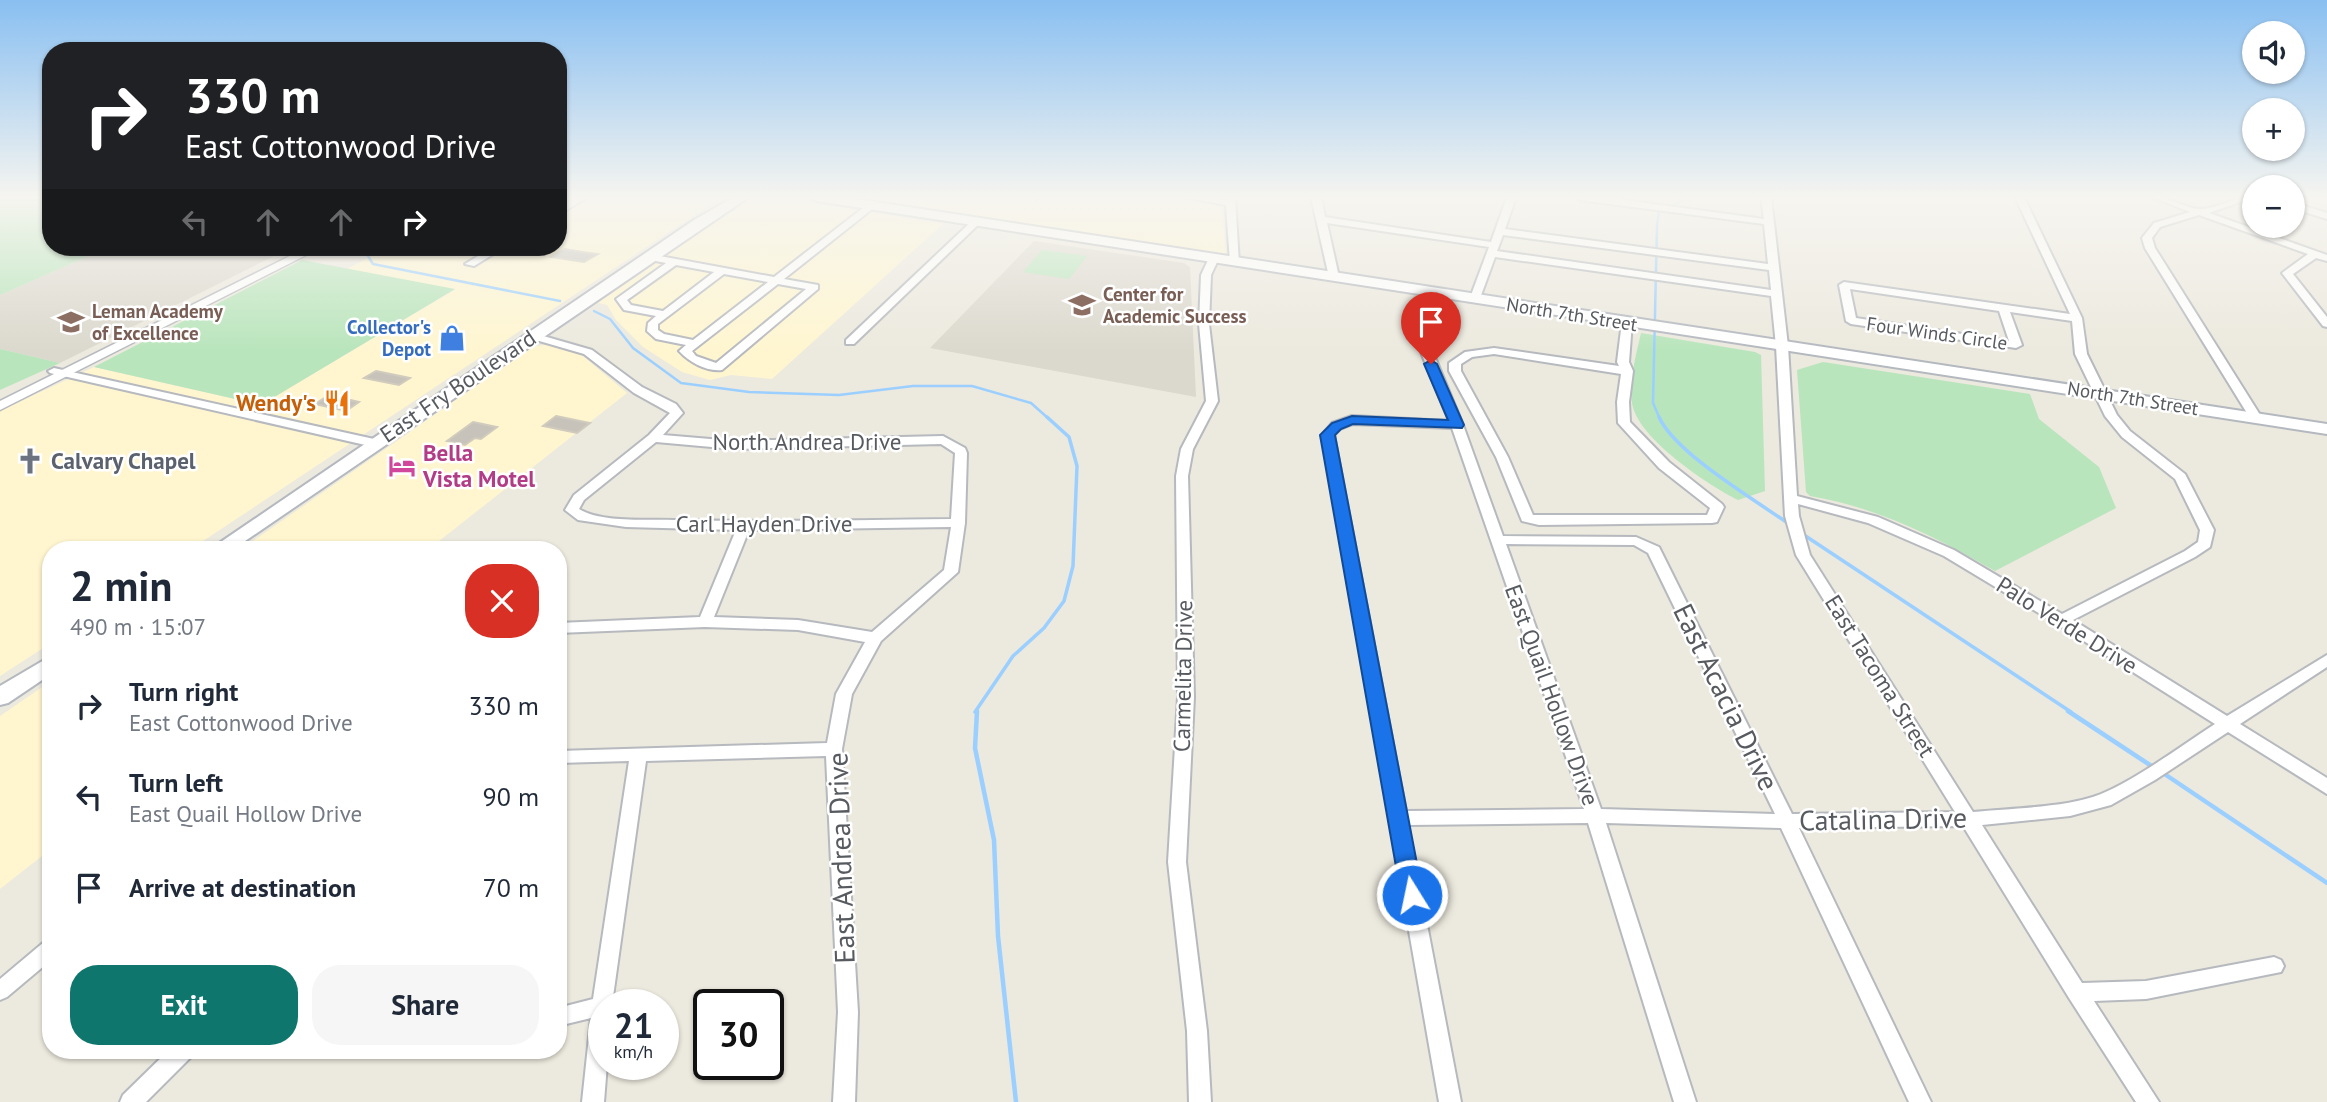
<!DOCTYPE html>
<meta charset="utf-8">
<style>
:root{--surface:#fff;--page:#f6f6f7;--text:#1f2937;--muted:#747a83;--accent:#0f766e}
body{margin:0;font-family:"PT Sans",sans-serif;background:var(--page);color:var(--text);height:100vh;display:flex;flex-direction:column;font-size:26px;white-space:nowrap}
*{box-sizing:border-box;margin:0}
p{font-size:23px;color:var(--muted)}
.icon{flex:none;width:38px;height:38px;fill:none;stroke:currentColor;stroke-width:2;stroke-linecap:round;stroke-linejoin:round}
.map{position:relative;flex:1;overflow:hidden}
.side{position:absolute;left:42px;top:541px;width:525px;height:518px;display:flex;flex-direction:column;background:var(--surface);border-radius:28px;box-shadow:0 2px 5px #0004}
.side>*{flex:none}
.top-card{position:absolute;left:42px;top:42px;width:525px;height:214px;border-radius:28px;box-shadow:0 2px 5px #0004;background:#202124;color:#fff;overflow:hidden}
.controls{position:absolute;left:2242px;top:21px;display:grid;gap:14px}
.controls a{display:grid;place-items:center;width:63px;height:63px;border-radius:50%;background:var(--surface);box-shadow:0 2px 5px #0004;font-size:35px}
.speed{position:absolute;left:588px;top:989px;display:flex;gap:14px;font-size:35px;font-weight:700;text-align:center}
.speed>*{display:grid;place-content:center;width:91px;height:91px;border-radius:50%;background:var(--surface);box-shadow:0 2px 5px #0004;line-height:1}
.speed small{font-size:18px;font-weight:400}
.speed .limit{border:4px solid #111;border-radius:10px;background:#fff;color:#111}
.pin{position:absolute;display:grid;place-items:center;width:60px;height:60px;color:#fff;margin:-72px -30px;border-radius:50% 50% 50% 0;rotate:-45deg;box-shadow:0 0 7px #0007}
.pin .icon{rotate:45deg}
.me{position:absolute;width:77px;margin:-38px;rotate:350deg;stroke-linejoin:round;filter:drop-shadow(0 0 5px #0008)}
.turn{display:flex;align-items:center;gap:24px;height:147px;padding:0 28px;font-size:32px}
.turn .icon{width:91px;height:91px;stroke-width:2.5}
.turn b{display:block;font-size:49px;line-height:60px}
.lanes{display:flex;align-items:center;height:66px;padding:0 28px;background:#0003;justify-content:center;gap:35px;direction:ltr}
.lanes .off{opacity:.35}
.round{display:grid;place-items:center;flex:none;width:74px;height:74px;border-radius:28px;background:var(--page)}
.head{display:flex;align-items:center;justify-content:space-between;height:119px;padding:0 28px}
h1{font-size:42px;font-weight:700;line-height:52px}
.cta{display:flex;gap:14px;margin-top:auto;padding:14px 28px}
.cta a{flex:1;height:80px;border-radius:28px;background:var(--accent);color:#fff;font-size:28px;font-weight:700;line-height:80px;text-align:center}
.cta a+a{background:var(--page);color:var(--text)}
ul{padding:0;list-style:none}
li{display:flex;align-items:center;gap:21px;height:91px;padding:0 28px}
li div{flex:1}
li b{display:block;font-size:26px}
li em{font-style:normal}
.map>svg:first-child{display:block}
.commercial{fill:#fff6d0}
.education{fill:#dbd8cd}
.green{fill:#b8e5bb}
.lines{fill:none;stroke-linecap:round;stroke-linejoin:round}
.stream-far2{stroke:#9bcfff;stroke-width:2.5}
.stream-far1{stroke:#9bcfff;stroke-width:3.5}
.stream{stroke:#9bcfff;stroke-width:4.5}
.building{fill:#c7c3bb;stroke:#d0cbbc;stroke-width:2}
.minor-casing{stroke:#b6b9be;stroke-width:4}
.tertiary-casing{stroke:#b6b9be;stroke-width:3}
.secondary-casing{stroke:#b4b8bf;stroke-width:4}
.minor{fill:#fff;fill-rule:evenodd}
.tertiary{fill:#fff;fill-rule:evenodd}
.secondary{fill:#fff;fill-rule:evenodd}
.route{fill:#1a73e8;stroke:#114b97;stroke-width:2}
.labels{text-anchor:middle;stroke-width:5;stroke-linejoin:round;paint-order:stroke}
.far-education-label{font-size:19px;font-weight:bold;fill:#785e54;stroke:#fff;text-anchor:start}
.far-street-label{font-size:19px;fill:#575b60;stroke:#fff}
.far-shop-label{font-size:19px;font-weight:bold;fill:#366cbe;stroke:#fff;text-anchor:end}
.street-label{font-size:23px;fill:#575b60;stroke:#fff}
.food-label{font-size:23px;font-weight:bold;fill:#c56008;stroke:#fff;text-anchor:end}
.hotel-label{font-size:23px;font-weight:bold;fill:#b23c85;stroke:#fff;text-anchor:start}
.worship-label{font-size:23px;font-weight:bold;fill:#5b616d;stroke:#fff;text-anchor:start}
.near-street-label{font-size:28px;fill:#575b60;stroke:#fff}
</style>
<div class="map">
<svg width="2327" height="1102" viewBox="0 0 2327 1102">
<rect width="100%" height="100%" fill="#ece9de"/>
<!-- commercial -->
<g class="commercial">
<polygon points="558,197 722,197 191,549 51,550 51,643 0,676 0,411 94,367 261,405 454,290 347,269 388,247 558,247"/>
<polygon points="750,197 776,197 943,224 772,379 731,375 710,380 682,372 643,347 616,320 607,305 598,303"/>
<polygon points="852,197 1221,197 1226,254"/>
<polygon points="550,344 578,352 627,393 429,549 240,550 532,347"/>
<polygon points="51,681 51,849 0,889 0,716"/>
</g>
<!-- education -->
<g class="education">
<polygon points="1034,241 1184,263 1190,267 1196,397 930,348"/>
<polygon points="109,247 189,248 292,247 60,363 0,349 0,295"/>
</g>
<!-- green -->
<g class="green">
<polygon points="0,197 51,197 51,247 109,247 0,295"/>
<polygon points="1042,250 1087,256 1069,279 1023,272"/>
<polygon points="302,260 455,289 261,405 94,367"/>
<path d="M1641 333 1755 352 1761 355 1765 491 1738 500C1708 485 1637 438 1632 403 1629 380 1636 355 1641 333Z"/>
<polygon points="0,349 60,363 0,390"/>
<path d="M1823 362 2030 394 2039 419 2099 467 2116 508 1995 571C1936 537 1877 507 1810 496L1806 492 1797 370Z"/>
</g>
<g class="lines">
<!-- stream-far2 -->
<g class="stream-far2">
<polyline points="1036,201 1039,197"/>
<polyline points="377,247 368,256 373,264 560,301"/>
<polyline points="594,311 610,319 633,348 681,383 749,392 839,395 913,386 972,386 1031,403 1049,419"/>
<polyline points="1660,419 1653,403 1657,225 1659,212 1679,202 1680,197"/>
</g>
<!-- stream-far1 -->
<g class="stream-far1">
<path d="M1659 417C1675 453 1755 500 1789 524"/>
<polyline points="1801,533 2071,712"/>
<polyline points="975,712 1013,656 1044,628 1064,601 1073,566 1077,466 1069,437 1047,417"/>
</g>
<!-- stream -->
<g class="stream">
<polyline points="977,711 975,748 994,840 998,936 1016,1102"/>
<polyline points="2068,711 2153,767"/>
<polyline points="2163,773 2327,883"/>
</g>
</g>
<!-- building -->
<g class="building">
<polygon points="565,249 582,252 598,254 584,262 551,257"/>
<polygon points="376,371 410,378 399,385 364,378"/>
<polygon points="329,395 359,402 346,411 315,404"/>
<polygon points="556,416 590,423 577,433 543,426"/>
<polygon points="473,422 497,427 481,439 475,438 465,445 447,441"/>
</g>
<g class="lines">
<!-- minor casing -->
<g class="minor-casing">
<g id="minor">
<polygon points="577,197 588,197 558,215 558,208"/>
<polygon points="1184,197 1226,200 1225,197 1235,197 1239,264 1230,262 1226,205"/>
<path d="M1311 197H1321L1325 217 1491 242 1507 197H1516L1505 229 1768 264 1764 224 1579 200 1575 197H1602L1764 219 1761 197H1771L1788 346 1797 496 1878 517 1954 550 2062 614 2185 551 2198 542 2200 530 2175 479 2122 437 2105 416 2075 354 2072 321 2010 312 2022 345 2016 348 1851 324 1846 321 1839 285 1844 282 2070 314 2015 197H2024L2082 318 2087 354 2117 415 2130 431 2185 474 2214 530 2210 547 2195 557 2073 620 2227 716 2327 655V667L2240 724 2327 778V794L2228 732 2155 780 2111 805 2070 816 1982 825 2082 983 2146 981 2274 957 2281 960 2284 966 2281 972 2146 999 2094 1001 2159 1102H2136L2069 998 1963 826 1799 828 1931 1102H1909L1781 828 1606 823 1696 1102H1674L1588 823 1408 825 1461 1102H1439L1322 435 1332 423 1352 416 1449 421 1418 345 1417 325 1429 290H1437L1438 292 1427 325 1430 345 1463 425 1503 536 1636 537 1659 547 1792 814 1955 812 1796 555 1785 516 1776 346 1771 296 1495 257 1480 298 1475 301 1470 298 1489 247 1327 223 1339 277 1334 280 1329 277ZM1503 235 1769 270 1771 290 1497 251ZM1850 289 1999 311 2009 341 1856 318ZM1353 424 1452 428 1584 809 1406 811 1334 435 1340 429ZM1798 504 1868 523 1944 556 2057 624 2215 724C2181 746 2137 779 2101 794 2066 808 2011 808 1973 812L1810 555 1799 516ZM1506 544 1634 545 1648 553 1775 814 1601 809Z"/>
<path d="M2152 197C2171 197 2186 209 2200 209 2215 209 2234 197 2254 197L2209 213 2327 255V261L2316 258 2293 274 2327 317V327L2323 326 2282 273 2308 254 2199 215 2160 227 2152 238 2155 248 2262 418 2260 421H2252L2250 418 2145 248 2142 238 2154 223 2190 212Z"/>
<polygon points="2292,202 2327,213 2327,219 2292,208"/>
<path d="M868 204 876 206 784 279 818 285V289L722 370C707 372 689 362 679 351L686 345 656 339 647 331 648 323 656 316 624 310 616 299 666 263 645 259 644 257 649 254 774 277ZM676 265 714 272 663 311 631 305 627 300ZM724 274 768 282 693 340 664 334 658 330V324ZM778 284 806 289 716 363 696 356 692 351Z"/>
<polygon points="973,220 981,222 854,344 846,344 846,340"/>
<polygon points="493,247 505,247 474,266 465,264"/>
<polygon points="1214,255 1219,258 1211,275 1209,324 1218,401 1193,449 1188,476 1194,697 1186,862 1207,1031 1211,1102 1189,1102 1187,1031 1168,862 1178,697 1176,476 1181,449 1206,401 1199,324 1201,275 1209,258"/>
<path d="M1627 319 1632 322 1629 362 1633 371 1629 402 1630 422 1669 462 1722 504 1724 507 1717 522 1712 523 1539 525 1522 521 1496 457 1449 371V363L1465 352 1494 348 1619 366 1617 362 1622 322ZM1494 354 1621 374 1617 402 1618 423 1659 468 1710 508 1707 515H1533L1508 457 1461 371V364L1472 357Z"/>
<path d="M533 333 592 350 642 387 676 404 683 413 663 435 734 441 943 436 965 448 967 453 965 523 958 572 881 641 852 694 842 749 858 1012 855 1102H833L838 1012 826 756 646 761 612 1004H604V1064H607L604 1102H582L591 1018 558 1026V1008L593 999 629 761 558 763V751L827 743 836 694 865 642 798 630 705 627 558 633V623L700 617 736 530 626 527 578 520 565 510 574 495 649 435 670 413 634 393 584 354 529 338 527 336ZM656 442 734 449 941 444 955 453 951 519C859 520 766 522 674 520 648 519 601 523 579 509L584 500ZM951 527 944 570 872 632 798 620 714 617 749 530Z"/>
<polygon points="54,368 374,439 380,443 374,447 50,373 48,371"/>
<polygon points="51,940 51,960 7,997 0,1000 0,979 44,942"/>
<polygon points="169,1050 194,1050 191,1057 146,1102 120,1102 123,1095"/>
</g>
</g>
<!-- tertiary casing -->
<g class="tertiary-casing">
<polygon id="tertiary" points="308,247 322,247 0,410 0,401"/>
</g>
<!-- secondary casing -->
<g class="secondary-casing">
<g id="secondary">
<polygon points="734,197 749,197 232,550 209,550 694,220"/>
<polygon points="811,197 843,197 2327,424 2327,434 817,201"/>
<polygon points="51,656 51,674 8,703 0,705 0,686"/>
</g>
</g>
<!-- minor -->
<use href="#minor" class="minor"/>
<!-- tertiary -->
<use href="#tertiary" class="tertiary"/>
<!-- secondary -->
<use href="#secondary" class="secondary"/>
</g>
<!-- sky -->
<linearGradient id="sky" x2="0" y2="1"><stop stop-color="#89bff1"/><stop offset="0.56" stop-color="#f6f5f0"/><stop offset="1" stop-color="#f6f5f0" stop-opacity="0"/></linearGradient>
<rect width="2327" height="352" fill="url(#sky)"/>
<!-- route -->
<polygon class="route" points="1431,360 1437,364 1464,425 1462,428 1353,424 1341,429 1335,435 1423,895 1419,902 1412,904 1404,902 1401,895 1320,435 1332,423 1352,416 1448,420 1424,364"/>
<!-- icons -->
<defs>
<g id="school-bare" transform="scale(2.1)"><path d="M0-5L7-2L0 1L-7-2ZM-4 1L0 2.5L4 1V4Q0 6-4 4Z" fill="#8d6e63" stroke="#fff" stroke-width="2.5" paint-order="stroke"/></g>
<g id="shop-bare" transform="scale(2.1)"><path d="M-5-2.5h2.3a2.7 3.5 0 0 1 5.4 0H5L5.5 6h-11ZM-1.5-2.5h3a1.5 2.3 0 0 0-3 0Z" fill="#3f7fe0" stroke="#fff" stroke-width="2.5" paint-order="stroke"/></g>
<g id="restaurant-bare" transform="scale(2.1)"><path d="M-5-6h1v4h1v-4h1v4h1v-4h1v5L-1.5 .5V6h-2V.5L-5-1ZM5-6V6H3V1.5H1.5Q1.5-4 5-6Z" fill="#e8710a" stroke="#fff" stroke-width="2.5" paint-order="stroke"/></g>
<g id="church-bare" transform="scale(2.1)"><path d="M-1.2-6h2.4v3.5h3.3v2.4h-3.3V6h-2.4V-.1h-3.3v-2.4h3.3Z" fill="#6b7280" stroke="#fff" stroke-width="2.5" paint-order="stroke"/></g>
<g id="hotel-bare" transform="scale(2.1)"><path d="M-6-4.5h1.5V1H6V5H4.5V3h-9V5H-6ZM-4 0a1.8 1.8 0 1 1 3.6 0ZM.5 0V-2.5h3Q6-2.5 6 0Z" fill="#d1479c" stroke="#fff" stroke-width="2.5" paint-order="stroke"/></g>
</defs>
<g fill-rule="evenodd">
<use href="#school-bare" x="1082" y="305"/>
<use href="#school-bare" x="71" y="322"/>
<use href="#shop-bare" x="452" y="338"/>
<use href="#restaurant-bare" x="337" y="403"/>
<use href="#church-bare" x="30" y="461"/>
<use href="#hotel-bare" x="402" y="466"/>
</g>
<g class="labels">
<!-- far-education labels -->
<g class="far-education-label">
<text x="1103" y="301">Center for<tspan x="1103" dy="22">Academic Success</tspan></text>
<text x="92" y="318">Leman Academy<tspan x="92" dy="22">of Excellence</tspan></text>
</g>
<!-- far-street labels -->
<g class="far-street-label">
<text transform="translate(1572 314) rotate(9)" y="7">North 7th Street</text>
<text transform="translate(1937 333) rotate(8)" y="7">Four Winds Circle</text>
<text transform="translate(2133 398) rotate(9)" y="7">North 7th Street</text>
</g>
<!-- far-shop labels -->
<g class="far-shop-label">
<text x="431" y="334">Collector's<tspan x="431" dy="22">Depot</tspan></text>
</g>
<!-- street labels -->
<g class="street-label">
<text transform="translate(458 386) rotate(-34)" y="8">East Fry Boulevard</text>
<text x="807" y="450">North Andrea Drive</text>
<text x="764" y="532">Carl Hayden Drive</text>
<text transform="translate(2067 625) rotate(32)" y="8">Palo Verde Drive</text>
<text transform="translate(1183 676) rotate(-89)" y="8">Carmelita Drive</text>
<text transform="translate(1880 676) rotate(58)" y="8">East Tacoma Street</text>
<text transform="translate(1552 695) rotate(70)" y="8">East Quail Hollow Drive</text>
</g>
<!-- food labels -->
<g class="food-label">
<text x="316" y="411">Wendy's</text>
</g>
<!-- hotel labels -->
<g class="hotel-label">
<text x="423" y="461">Bella<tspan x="423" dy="26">Vista Motel</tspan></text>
</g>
<!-- worship labels -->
<g class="worship-label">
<text x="51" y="469">Calvary Chapel</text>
</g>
<!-- near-street labels -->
<g class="near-street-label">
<text transform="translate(1726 697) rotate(64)" y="10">East Acacia Drive</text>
<text transform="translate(1883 819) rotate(-1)" y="10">Catalina Drive</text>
<text transform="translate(841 858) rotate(-92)" y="10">East Andrea Drive</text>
</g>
</g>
</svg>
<div class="controls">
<a><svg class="icon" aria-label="sound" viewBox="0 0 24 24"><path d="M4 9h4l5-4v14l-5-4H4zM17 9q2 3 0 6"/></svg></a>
<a>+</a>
<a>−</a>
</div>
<div class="speed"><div>21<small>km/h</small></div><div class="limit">30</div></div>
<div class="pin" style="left:1431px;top:364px;background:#d93025"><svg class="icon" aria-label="arrive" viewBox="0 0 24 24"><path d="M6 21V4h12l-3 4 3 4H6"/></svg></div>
<svg class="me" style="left:1412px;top:895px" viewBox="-20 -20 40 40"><circle r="17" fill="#1a73e8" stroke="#fff" stroke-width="3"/><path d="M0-11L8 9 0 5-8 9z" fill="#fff"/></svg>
<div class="top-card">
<div class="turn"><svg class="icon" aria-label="right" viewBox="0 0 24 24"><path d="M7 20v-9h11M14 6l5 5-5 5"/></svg><div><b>330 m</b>East Cottonwood Drive</div></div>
<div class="lanes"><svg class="icon off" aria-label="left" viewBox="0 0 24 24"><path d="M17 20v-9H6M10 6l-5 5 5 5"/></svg><svg class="icon off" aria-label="ahead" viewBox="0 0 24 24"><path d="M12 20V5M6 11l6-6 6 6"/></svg><svg class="icon off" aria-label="ahead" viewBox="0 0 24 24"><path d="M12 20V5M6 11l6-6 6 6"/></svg><svg class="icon" aria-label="right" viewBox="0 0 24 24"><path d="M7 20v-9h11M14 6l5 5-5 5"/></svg></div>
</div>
<section class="side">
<div class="head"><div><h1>2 min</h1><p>490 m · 15:07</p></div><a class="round" style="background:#d93025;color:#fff"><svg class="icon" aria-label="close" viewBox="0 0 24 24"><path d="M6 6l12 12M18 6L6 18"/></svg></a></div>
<ul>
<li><svg class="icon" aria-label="right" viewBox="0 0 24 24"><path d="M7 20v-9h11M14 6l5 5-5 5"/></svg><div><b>Turn right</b><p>East Cottonwood Drive</p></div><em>330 m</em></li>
<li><svg class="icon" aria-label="left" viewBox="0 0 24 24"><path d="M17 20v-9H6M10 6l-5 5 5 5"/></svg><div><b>Turn left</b><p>East Quail Hollow Drive</p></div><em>90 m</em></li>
<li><svg class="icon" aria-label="arrive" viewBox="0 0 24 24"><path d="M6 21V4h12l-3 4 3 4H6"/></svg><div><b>Arrive at destination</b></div><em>70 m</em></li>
</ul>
<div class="cta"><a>Exit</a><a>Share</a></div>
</section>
</div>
